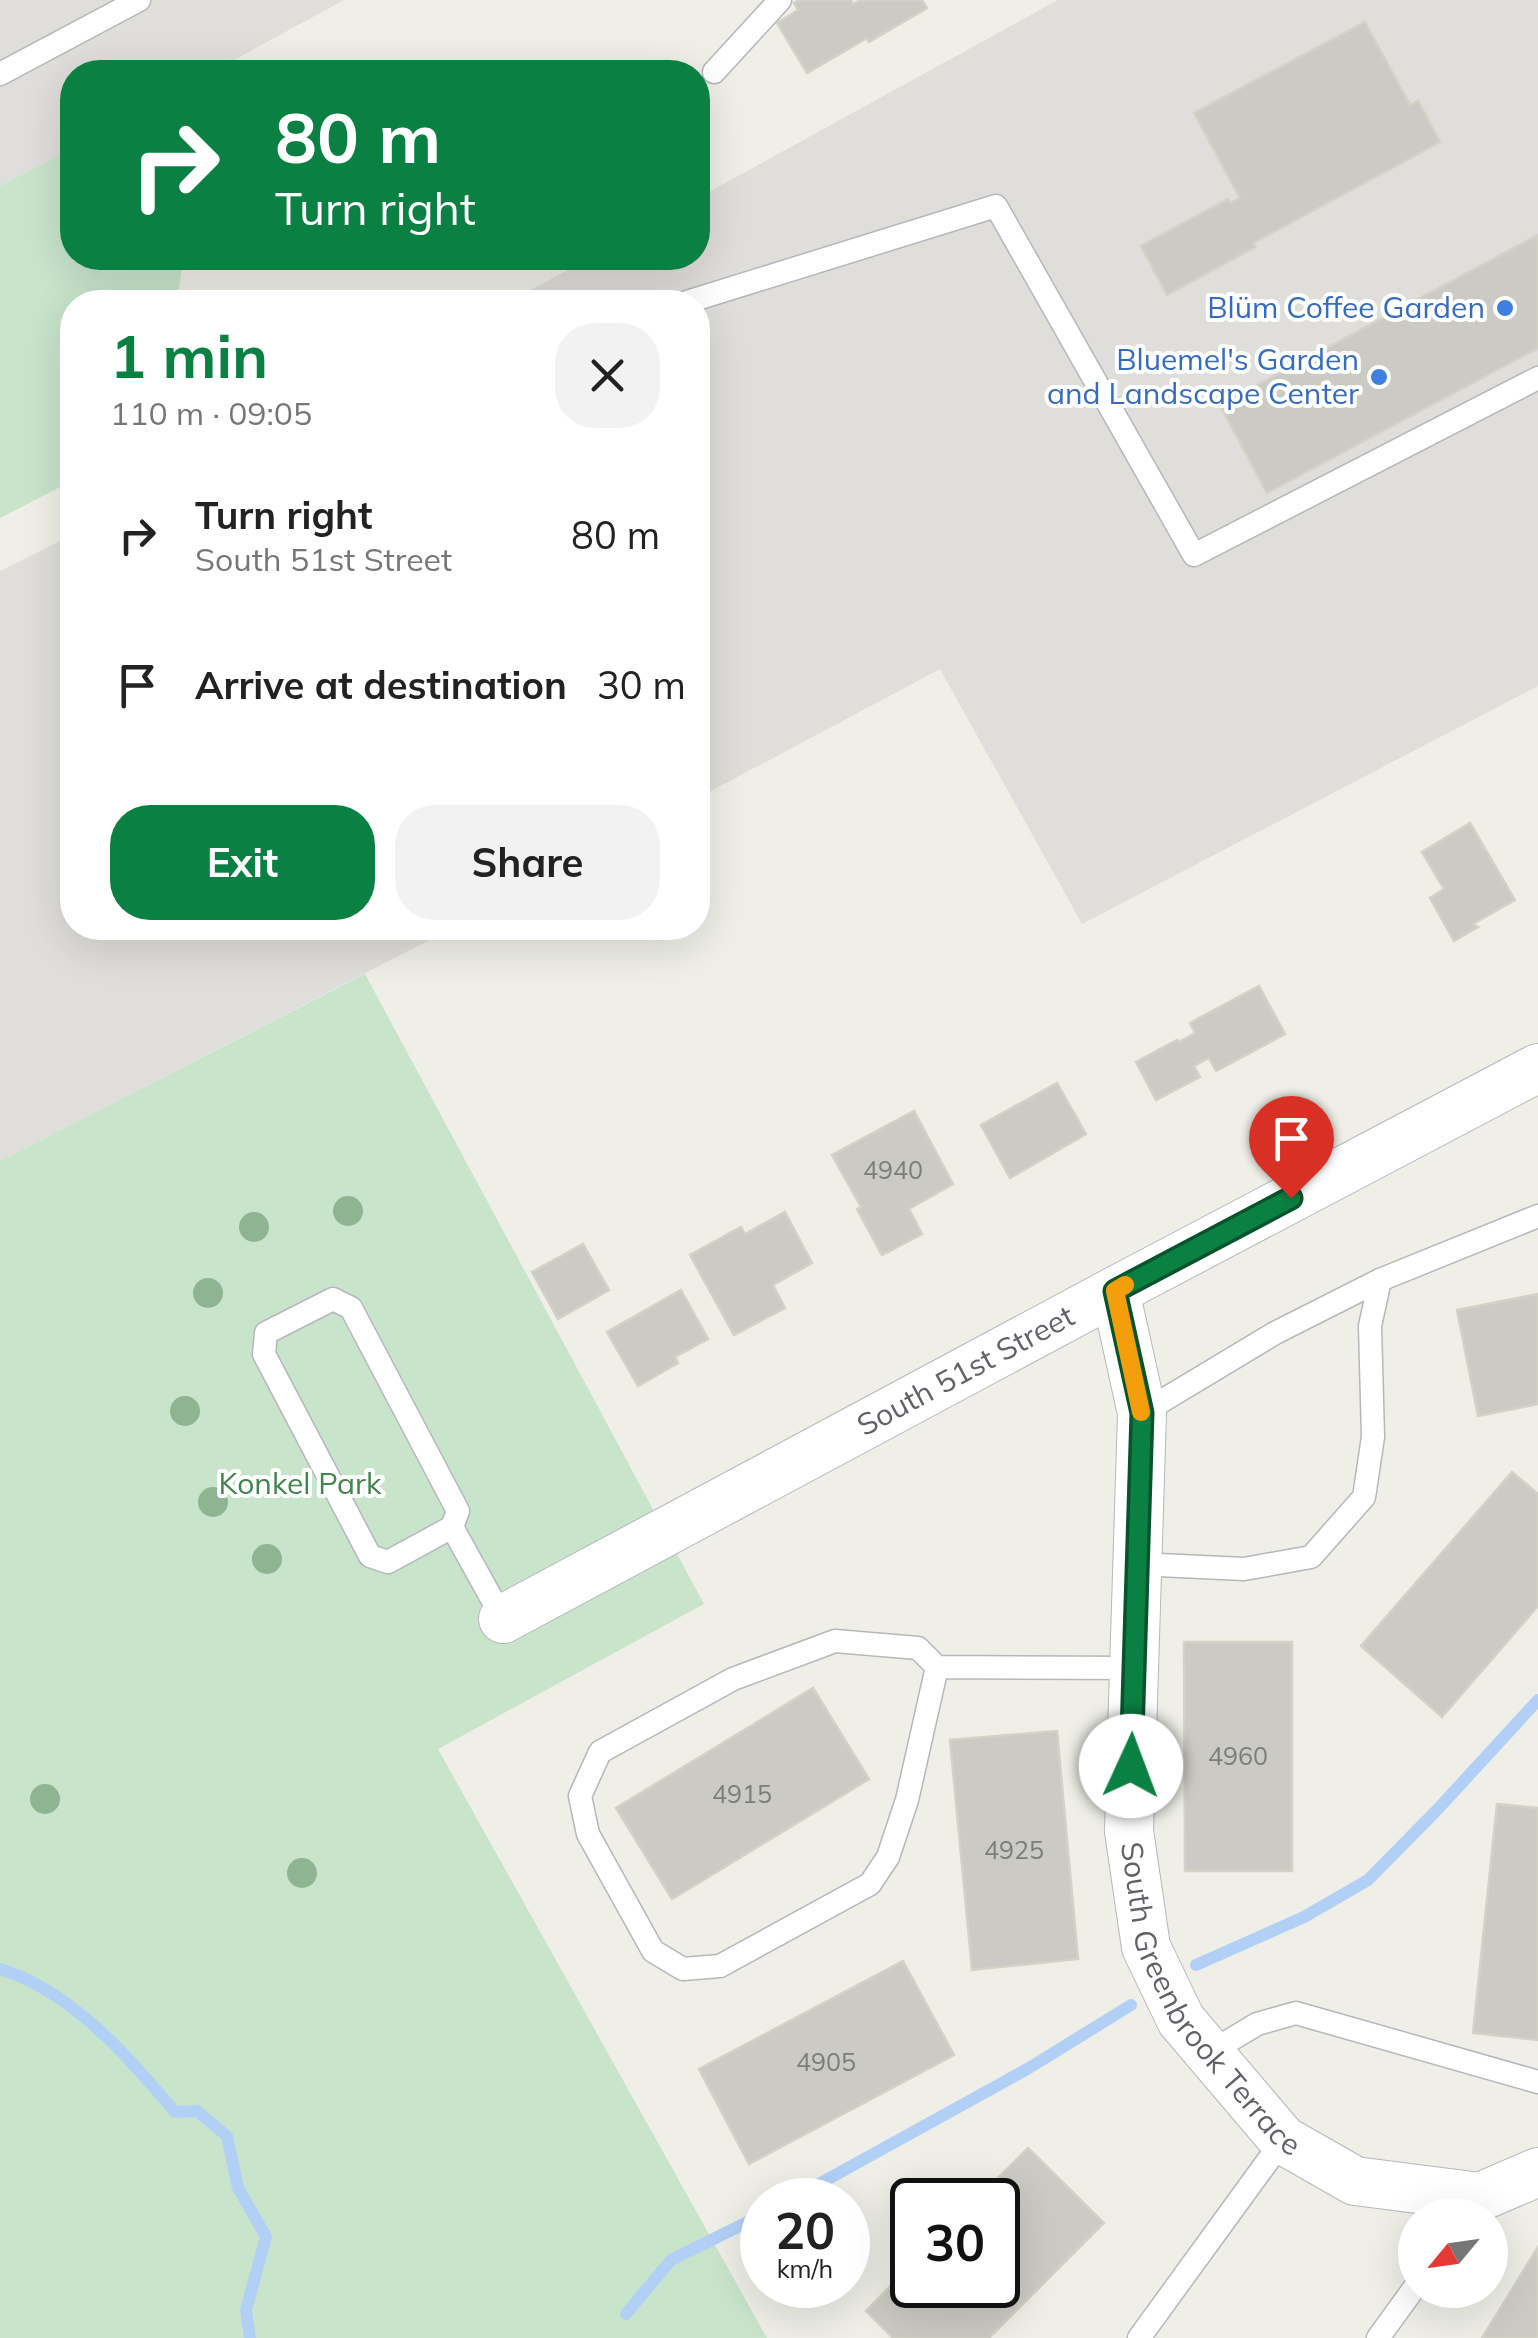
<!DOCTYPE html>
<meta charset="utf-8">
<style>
:root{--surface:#fff;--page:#f2f2f2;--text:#222;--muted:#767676;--accent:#0b8043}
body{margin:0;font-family:Mulish,sans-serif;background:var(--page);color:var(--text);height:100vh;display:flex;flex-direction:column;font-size:38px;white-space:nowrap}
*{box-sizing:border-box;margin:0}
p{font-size:32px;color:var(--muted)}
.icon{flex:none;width:55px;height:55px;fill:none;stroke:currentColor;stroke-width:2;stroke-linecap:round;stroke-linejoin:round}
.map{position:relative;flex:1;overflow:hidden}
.drawer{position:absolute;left:60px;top:290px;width:650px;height:650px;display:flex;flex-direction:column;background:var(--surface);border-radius:40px;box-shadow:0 10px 40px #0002}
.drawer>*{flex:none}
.hud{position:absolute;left:60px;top:60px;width:650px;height:210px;border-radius:40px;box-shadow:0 10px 40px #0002;background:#0b8043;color:#fff;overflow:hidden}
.needle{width:65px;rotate:241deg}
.tools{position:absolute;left:1398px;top:2198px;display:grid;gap:20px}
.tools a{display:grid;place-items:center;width:110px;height:110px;border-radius:50%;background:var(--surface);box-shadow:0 10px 40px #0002;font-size:50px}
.speed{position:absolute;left:740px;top:2178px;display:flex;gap:20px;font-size:50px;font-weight:700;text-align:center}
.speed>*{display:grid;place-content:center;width:130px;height:130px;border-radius:50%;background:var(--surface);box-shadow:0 10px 40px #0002;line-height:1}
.speed small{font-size:25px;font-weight:400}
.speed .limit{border:5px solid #111;border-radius:15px;background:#fff;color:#111}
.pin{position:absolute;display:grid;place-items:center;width:85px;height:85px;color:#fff;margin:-102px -42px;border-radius:50% 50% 50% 0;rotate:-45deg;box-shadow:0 0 10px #0007}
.pin .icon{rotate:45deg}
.me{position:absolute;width:110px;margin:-55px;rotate:2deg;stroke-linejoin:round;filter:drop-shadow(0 0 8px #0008)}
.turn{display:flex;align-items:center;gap:35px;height:210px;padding:0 50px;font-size:45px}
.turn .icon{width:130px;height:130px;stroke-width:2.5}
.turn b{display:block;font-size:70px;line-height:85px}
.round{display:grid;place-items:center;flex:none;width:105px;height:105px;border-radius:40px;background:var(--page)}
.head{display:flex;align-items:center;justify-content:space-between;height:170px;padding:0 50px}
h1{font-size:60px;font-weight:700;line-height:75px;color:var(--accent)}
.action{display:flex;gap:20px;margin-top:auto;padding:20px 50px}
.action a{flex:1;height:115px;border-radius:40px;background:var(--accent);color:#fff;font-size:40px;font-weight:700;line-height:115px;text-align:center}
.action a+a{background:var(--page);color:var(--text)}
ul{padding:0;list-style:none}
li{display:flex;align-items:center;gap:30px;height:150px;padding:0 50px}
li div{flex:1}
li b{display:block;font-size:38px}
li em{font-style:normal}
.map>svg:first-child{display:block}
.industrial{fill:#dfdeda}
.green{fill:#c8e4cb}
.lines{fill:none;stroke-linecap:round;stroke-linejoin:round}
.stream{stroke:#b2d0f6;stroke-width:12}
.building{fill:#cbcac4;stroke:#d4d1c7;stroke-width:2.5}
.service-casing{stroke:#b5b7bb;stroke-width:25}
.minor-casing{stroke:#b5b7bb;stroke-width:50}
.service{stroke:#fff;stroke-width:22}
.minor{stroke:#fff;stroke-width:48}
.tree{fill:#8fb492}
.route-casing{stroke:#07532c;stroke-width:25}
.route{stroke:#0b8043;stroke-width:18}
.slow{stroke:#f59e0b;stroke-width:18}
.shop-dot{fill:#3f7fe0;stroke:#fff;stroke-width:4}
.labels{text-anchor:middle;stroke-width:8;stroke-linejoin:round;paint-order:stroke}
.number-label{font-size:25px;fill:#7a7c7e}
.shop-label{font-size:30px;fill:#366cbe;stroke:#fff;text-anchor:end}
.street-label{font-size:30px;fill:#5f6266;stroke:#fff}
.park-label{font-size:30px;fill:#41844c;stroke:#fff}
</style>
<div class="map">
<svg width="1538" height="2338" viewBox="0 0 1538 2338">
<rect width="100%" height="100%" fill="#efefe8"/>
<!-- industrial -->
<g class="industrial">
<polygon points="0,0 344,0 212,72 72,72 72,148 0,186"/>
<polygon points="1058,0 1538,0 1538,686 1082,924 940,669 698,798 698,302 508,302 590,258 698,258 698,198"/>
<polygon points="72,535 72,928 453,928 0,1161 0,571"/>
</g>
<!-- green -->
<g class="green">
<polygon points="72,148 72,258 177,258 182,267 177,302 72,302 72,481 0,518 0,186"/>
<polygon points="365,974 704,1604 438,1749 767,2338 0,2338 0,1161"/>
</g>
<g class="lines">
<!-- stream -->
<g class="stream">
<polyline points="1196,1965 1304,1917 1368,1880 1437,1810 1538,1700"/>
<path d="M0 1969C70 1990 129 2057 175 2112L197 2111 227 2136 238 2188 266 2237 246 2310 250 2338"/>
<polyline points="790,2200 1029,2068 1131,2005"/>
<polyline points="626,2314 671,2260 762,2215"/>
</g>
</g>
<!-- building -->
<g class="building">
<polygon points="799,0 851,0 853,4 861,0 922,0 927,8 869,42 867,38 807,73 777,23 798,10 794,3"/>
<polygon points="1365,22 1410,105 1418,101 1440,142 1253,243 1255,247 1167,295 1141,246 1228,199 1230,203 1240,198 1194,113"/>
<polygon points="698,83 708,101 702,105 707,115 698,121"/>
<polygon points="1538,235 1538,348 1267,493 1220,405"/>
<polygon points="1470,823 1515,900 1473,924 1478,927 1454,941 1430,898 1444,889 1422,852"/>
<polygon points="1259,986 1285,1034 1216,1071 1209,1058 1194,1066 1200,1077 1156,1100 1136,1062 1177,1040 1179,1042 1195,1033 1190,1023"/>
<polygon points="1057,1083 1086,1134 1010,1178 981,1125"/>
<polygon points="914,1111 953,1184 909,1209 922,1234 882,1255 857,1209 861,1207 832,1155"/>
<polygon points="785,1212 812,1263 773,1285 785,1308 734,1335 690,1255 741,1227 745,1234"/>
<polygon points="583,1244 609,1290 558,1319 532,1272"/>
<polygon points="681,1290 708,1339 675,1357 678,1363 638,1386 607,1332"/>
<polygon points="1538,1294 1538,1404 1478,1416 1457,1310"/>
<polygon points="1512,1472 1538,1494 1538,1606 1442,1717 1361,1646"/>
<polygon points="1184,1642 1292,1642 1292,1871 1185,1871"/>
<polygon points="813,1688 869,1779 672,1899 616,1808"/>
<polygon points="1057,1731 1078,1959 972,1970 950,1740"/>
<polygon points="1497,1804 1538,1808 1538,2040 1473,2033"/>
<polygon points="903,1961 954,2055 749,2164 699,2069"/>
<polygon points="1028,2148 1104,2223 989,2338 893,2338 866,2311 912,2264 912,2285 998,2285 998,2200 976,2200"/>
<polygon points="1538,2247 1538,2338 1482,2338"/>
</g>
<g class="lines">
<!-- service casing -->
<g class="service-casing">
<g id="service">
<polyline points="714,72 780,0"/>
<polyline points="0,74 139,0"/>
<polyline points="687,302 996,206 1194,555 1538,378"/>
<polyline points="1142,1413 1275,1333 1380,1280"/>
<polyline points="452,1527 388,1562 370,1556 264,1354 266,1333 333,1299 351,1308 458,1511 452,1527 503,1619"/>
<polyline points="1137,1564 1244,1569 1311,1557 1364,1497 1373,1437 1370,1326 1380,1280 1538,1216"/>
<polyline points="937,1667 907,1800 888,1857 870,1884 720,1966 683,1969 653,1951 588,1834 580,1796 600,1752 733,1679 835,1641 918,1648 937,1667 1134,1668"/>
<polyline points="1209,2053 1257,2024 1296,2013 1538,2082"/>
<polyline points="1139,2338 1283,2140"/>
<polyline points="1378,2338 1415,2287"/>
</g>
</g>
<!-- minor casing -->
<g class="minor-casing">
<g id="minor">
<path id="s1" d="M1115 1291 1142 1413 1129 1831 1146 1947 1181 2020 1283 2140 1355 2181 1480 2197 1538 2172"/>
<path id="s2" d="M503 1619 1115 1291 1538 1068"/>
</g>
</g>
<!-- service -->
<use href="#service" class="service"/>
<!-- minor -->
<use href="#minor" class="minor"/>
</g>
<!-- trees -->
<g class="tree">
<circle cx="348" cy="1211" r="15"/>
<circle cx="254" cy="1227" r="15"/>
<circle cx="208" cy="1293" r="15"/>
<circle cx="185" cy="1411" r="15"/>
<circle cx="213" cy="1502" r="15"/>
<circle cx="267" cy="1559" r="15"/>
<circle cx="45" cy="1799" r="15"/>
<circle cx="302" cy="1873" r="15"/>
</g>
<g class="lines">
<!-- route casing -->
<g class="route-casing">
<polyline id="route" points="1131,1766 1142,1413 1115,1291 1291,1198"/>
</g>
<!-- route -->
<use href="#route" class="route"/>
<!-- slow -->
<polyline class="slow" points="1125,1285 1115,1291 1141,1412"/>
</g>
<!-- markers -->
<g class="shop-dot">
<circle cx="1505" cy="308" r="10"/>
<circle cx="1379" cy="377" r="10"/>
</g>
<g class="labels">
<!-- number labels -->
<g class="number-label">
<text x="893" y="1179">4940</text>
<text x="1238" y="1765">4960</text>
<text x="742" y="1803">4915</text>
<text x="1014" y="1859">4925</text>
<text x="826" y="2071">4905</text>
</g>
<!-- shop labels -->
<g class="shop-label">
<text x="1485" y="318">Blüm Coffee Garden</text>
<text x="1359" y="370">Bluemel's Garden<tspan x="1359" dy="34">and Landscape Center</tspan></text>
</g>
<!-- street labels -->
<g class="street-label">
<text dy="10" stroke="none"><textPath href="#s2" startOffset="525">South 51st Street</textPath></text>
<text dy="10" stroke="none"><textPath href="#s1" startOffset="735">South Greenbrook Terrace</textPath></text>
</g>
<!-- park labels -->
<g class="park-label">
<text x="300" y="1494">Konkel Park</text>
</g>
</g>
</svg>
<div class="tools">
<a><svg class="needle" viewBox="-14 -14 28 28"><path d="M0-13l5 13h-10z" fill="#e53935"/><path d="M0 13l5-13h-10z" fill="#767676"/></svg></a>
</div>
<div class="speed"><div>20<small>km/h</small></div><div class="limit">30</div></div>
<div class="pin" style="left:1291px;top:1198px;background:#d93025"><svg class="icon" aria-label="arrive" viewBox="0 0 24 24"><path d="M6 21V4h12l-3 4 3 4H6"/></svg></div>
<svg class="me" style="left:1131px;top:1766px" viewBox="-20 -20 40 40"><circle r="19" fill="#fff"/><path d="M0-13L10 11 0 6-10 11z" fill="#0b8043"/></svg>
<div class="hud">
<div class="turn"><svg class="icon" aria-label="right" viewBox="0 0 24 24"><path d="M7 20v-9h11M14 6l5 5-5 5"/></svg><div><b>80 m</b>Turn right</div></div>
</div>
<section class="drawer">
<div class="head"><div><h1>1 min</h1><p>110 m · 09:05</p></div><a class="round"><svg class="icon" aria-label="close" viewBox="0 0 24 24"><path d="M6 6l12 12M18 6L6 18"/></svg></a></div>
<ul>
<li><svg class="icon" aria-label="right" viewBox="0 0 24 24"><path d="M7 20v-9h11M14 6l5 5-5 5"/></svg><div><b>Turn right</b><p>South 51st Street</p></div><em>80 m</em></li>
<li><svg class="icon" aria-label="arrive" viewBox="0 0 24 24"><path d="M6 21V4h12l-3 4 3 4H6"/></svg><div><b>Arrive at destination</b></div><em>30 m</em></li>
</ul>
<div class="action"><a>Exit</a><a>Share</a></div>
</section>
</div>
